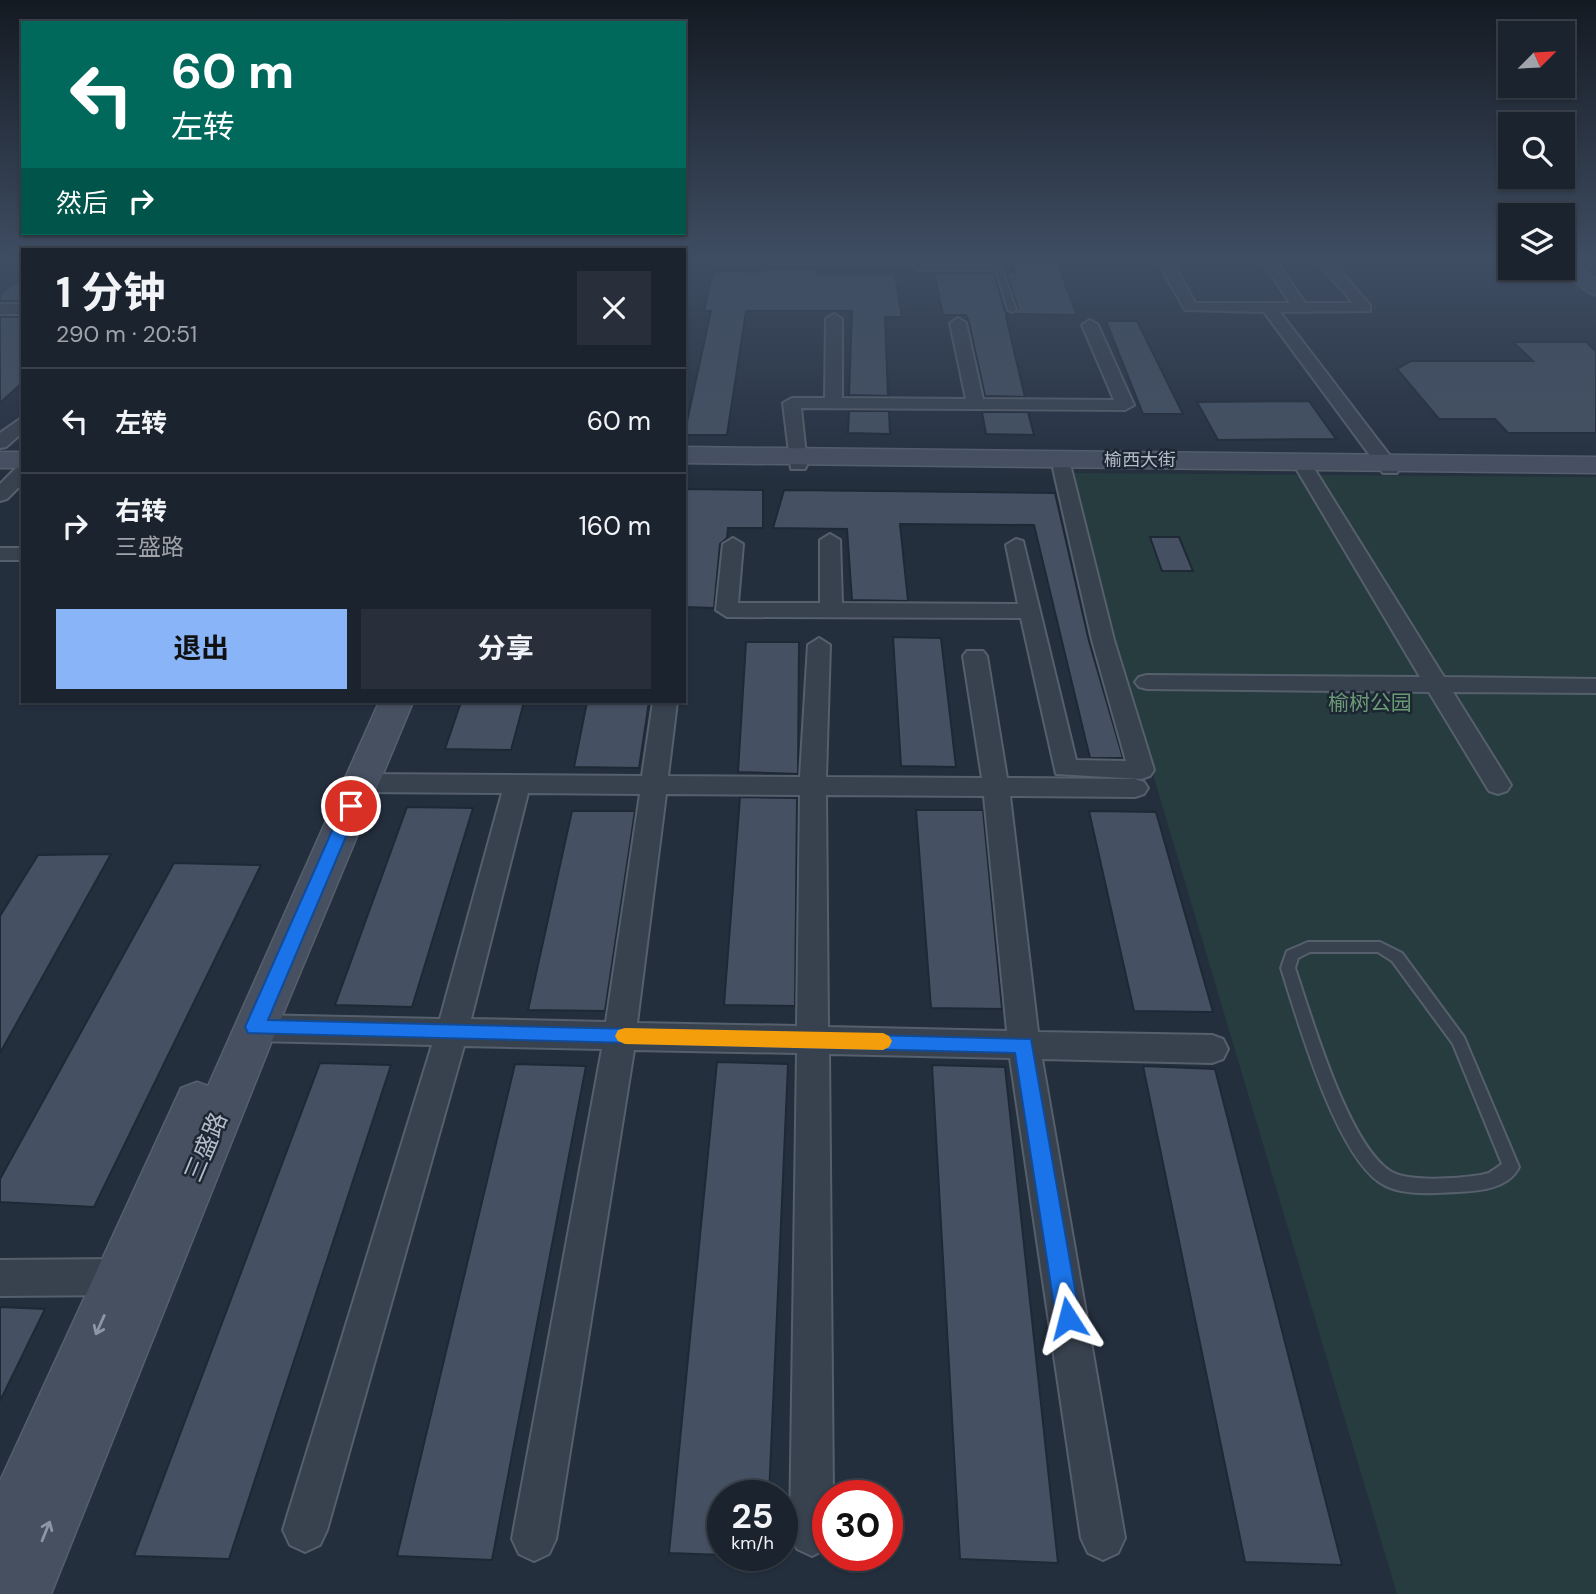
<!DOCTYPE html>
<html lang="zh">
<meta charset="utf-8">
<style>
:root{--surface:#1b232e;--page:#282f3a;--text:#f1f3f6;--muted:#a0a4aa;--line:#39404a;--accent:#8ab4f8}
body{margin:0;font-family:"DM Sans","Noto Sans SC",sans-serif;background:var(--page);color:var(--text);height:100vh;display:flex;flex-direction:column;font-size:26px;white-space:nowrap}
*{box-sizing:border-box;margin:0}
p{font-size:23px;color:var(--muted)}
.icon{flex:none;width:38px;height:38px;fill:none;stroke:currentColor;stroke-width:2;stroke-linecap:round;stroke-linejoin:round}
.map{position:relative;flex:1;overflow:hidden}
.drawer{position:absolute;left:21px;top:248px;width:665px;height:455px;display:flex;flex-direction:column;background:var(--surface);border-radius:0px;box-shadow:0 2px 5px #0004,0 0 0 2px var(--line)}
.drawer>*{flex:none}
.banner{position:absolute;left:21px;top:21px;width:665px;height:214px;border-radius:0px;box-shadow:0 2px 5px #0004,0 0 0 2px var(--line);background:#00695c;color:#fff;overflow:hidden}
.needle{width:46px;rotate:66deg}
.buttons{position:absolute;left:1498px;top:21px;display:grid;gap:14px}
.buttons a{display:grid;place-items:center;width:77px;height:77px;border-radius:0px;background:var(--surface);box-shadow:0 2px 5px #0004,0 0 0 2px var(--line);font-size:35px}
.speed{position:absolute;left:707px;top:1480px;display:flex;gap:14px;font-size:35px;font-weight:700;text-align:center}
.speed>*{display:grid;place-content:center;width:91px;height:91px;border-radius:50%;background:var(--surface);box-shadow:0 2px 5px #0004,0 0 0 2px var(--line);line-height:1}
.speed small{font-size:18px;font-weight:400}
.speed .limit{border:10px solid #d22;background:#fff;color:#111}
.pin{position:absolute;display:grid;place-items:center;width:60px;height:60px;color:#fff;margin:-30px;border:4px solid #fff;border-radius:50%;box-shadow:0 2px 7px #0007}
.me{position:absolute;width:77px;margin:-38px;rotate:351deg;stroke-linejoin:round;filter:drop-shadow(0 0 5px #0008)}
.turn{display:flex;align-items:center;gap:24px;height:147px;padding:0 35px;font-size:32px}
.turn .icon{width:91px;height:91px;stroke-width:2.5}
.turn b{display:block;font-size:49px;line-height:60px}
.then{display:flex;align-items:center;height:66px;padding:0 35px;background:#0003;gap:14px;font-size:26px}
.round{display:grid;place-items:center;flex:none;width:74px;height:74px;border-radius:0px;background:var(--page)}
.overview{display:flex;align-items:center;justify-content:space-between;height:119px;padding:0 35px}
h1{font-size:42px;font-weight:700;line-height:52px}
.primary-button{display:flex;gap:14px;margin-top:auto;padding:14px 35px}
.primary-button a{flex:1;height:80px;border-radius:0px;background:var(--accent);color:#111;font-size:28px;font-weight:700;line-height:80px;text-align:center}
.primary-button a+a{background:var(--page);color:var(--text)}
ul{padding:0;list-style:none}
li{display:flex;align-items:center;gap:21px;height:105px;padding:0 35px;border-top:2px solid var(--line)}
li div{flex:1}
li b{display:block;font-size:26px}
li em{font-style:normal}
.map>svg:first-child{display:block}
.green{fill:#263c3f}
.building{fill:#455162;stroke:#1f2835;stroke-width:2}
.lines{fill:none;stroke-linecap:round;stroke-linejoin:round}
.lane-casing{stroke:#565f6c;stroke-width:4}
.street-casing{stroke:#565f6c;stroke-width:4}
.secondary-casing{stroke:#565f6c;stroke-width:3}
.lane{fill:#38414e;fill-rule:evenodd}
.street{fill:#38414e;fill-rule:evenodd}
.secondary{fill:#465061;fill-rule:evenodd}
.oneway{stroke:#8e96a5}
.route{fill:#1a73e8;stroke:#114b97;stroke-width:2}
.slow{fill:#f59e0b}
.labels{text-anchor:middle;stroke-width:5;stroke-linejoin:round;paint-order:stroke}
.far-street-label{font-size:18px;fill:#b4bcc9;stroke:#1d2633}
.park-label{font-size:21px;fill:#6b9a76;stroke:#1d2633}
.near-street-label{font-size:24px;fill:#b4bcc9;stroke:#1d2633}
</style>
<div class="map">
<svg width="1596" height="1594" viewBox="0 0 1596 1594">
<rect width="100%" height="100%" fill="#242f3e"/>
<!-- green -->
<polygon class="green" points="1069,473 1596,477 1596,1594 1397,1594 1157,788"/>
<!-- building -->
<g class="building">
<polygon points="1010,258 1055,258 1077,315 1014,314 1018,309 1006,272 1015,272"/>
<polygon points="764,269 817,269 817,274 895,274 902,317 885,317 888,396 849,395 852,311 746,311 727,435 684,435 711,311 704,311 713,271 764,272"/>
<polygon points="934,273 994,273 1005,311 1010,314 1006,314 1006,317 1025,397 985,396 969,322 966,315 943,315"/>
<polygon points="23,277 23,301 0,301 0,294"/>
<polygon points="0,317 23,317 23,382 0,403"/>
<polygon points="1106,321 1137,321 1183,414 1143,414"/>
<polygon points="1513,342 1586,342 1596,351 1596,433 1508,433 1495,419 1439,419 1397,369 1411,361 1533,361"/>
<polygon points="1309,401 1336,439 1218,440 1197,402"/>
<polygon points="849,411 889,411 890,434 848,433"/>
<polygon points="982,412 1028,412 1034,435 986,434"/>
<polygon points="684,489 763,490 763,528 728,528 727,538 720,544 714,608 684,607"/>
<polygon points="784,490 1055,493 1089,641 1123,758 1090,758 1034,525 900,524 908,601 852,600 847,529 773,528"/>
<polygon points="1150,537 1179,537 1193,571 1162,571"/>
<polygon points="893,637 941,638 956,767 901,766"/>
<polygon points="746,642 799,642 798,774 738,772"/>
<polygon points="461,702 524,702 511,750 445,749"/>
<polygon points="587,702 649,702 639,768 574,767"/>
<polygon points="740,797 797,798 795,1006 724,1005"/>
<polygon points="407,807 473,808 412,1007 335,1005"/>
<polygon points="916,810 983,810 1002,1009 931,1008"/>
<polygon points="572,811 635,811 605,1011 528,1010"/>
<polygon points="1089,811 1156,812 1213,1012 1134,1011"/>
<polygon points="111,854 0,1053 0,916 38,855"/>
<polygon points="174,863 261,865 94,1207 0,1202 0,1179"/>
<polygon points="717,1062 788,1064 769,1496 723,1496 723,1555 669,1553"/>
<polygon points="320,1063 391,1065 229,1559 134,1556"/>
<polygon points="515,1064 586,1066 492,1560 397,1556"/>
<polygon points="932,1065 1005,1067 1058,1563 960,1559"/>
<polygon points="1143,1066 1215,1069 1342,1565 1245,1562"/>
<polygon points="0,1307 45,1309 0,1401"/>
</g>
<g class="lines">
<!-- lane casing -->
<g class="lane-casing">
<g id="lane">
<polygon points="684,258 917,259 920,261 922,266 995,266 992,258 998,258 1016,310 1012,312 1008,310 996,270 919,270 916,268 914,263 684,262"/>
<path d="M1308 942H1380L1402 953 1464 1037 1519 1167C1509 1189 1478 1191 1458 1192 1433 1193 1400 1197 1379 1182 1334 1150 1298 1021 1281 968L1287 951ZM1310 952H1378L1392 961 1453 1044 1502 1164 1489 1173 1481 1175C1460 1178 1409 1183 1390 1171 1347 1142 1312 1018 1295 968L1298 958Z"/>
</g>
</g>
<!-- street casing -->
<g class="street-casing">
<g id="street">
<polygon points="1156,258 1170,258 1195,303 1290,303 1260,258 1274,258 1305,303 1353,303 1314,258 1329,258 1370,305 1370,311 1280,312 1397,465 1399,469 1397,473 1383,473 1264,312 1185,310"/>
<rect x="0" y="304" width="23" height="10"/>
<polygon points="834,314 842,319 842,398 966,399 950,323 958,318 966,323 983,399 1114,400 1082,325 1090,320 1098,325 1134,405 1125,410 801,408 807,465 805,469 791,469 783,403 792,398 825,398 826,319"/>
<polygon points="23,417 23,432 6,447 0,448 0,433"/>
<polygon points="1062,462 1071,468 1114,640 1154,770 1150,776 1141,779 1056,774 1021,618 727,617 716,610 723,544 733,538 743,544 738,603 820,603 820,540 830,534 840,540 842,603 1018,604 1006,545 1016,539 1023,541 1076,760 1126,761 1092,640 1053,468"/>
<polygon points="1306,464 1315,470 1444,677 1596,679 1596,693 1453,692 1511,785 1507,791 1498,794 1489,791 1429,692 1147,689 1139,687 1135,682 1139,677 1147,675 1420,677 1297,470"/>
<polygon points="23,466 23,483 7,499 0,501 0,484 16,468"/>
<rect x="0" y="548" width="23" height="12"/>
<path d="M819 638 830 645 826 777 982 778 963 656 967 651H983L987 656 1007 778 1135 779 1144 782 1148 788 1144 794 1135 797 1010 796 1038 1032 1212 1035 1223 1039 1228 1049 1223 1059 1212 1063 1042 1059 1125 1538 1118 1553 1103 1560 1088 1553 1081 1538 1010 1058 829 1054 833 1496H828V1548L812 1556 797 1549 790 1534 797 1053 634 1050 556 1539 549 1554 534 1561 519 1554 512 1539 602 1049 464 1046 327 1530 320 1545 305 1552 290 1545 283 1530 432 1045 255 1041 244 1037 239 1028 244 1019 255 1015 440 1019 502 793 361 792 352 789 348 783 352 777 361 774 642 776 653 702H677L668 776 800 777 808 645ZM528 793 640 794 606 1022 471 1019ZM666 794 800 795 797 1026 637 1023ZM826 795 984 796 1007 1031 828 1027Z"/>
<polygon points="121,1259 134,1264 140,1277 134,1290 121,1295 0,1296 0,1260"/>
</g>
</g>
<!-- secondary casing -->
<g class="secondary-casing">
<g id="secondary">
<polygon points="1563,258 1570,259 1596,279 1596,295 1589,293 1557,268 1563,268"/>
<polygon points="684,447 1596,457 1596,473 684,463"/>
<rect x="0" y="452" width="23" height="16"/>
<polygon points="379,702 413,702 277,1028 51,1594 0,1594 0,1481 181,1088 197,1082 208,1086"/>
</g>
</g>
<!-- lane -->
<use href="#lane" class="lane"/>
<!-- street -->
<use href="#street" class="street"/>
<!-- secondary -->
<use href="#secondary" class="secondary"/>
</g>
<!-- one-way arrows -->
<defs><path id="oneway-shaft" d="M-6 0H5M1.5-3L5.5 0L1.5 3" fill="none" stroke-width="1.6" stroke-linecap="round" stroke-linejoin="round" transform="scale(1.75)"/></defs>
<g class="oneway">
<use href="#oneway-shaft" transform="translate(100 1325) rotate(114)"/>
<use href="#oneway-shaft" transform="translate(46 1531) rotate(-68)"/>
</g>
<!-- sky -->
<linearGradient id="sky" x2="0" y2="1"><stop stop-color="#141a22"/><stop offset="0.54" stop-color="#3f4d63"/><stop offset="1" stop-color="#3f4d63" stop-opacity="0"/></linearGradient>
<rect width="1596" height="481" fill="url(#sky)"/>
<!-- route -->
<polygon class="route" points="351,800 359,806 268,1020 1031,1039 1080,1318 1076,1327 1068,1330 1060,1327 1056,1318 1015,1053 248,1033 245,1027 343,806"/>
<!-- slow -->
<polygon class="slow" points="625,1028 883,1033 889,1036 892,1041 889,1047 883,1050 625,1044 618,1041 615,1036 618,1030"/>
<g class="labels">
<!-- far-street labels -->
<g class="far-street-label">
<text x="1140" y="466">榆西大街</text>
</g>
<!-- park labels -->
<g class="park-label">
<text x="1370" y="710">榆树公园</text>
</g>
<!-- near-street labels -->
<g class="near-street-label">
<text transform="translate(206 1147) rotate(-67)" y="8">三盛路</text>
</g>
</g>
</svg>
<div class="buttons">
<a><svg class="needle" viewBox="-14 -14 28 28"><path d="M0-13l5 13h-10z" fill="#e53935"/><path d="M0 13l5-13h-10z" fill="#a0a4aa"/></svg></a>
<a><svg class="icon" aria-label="search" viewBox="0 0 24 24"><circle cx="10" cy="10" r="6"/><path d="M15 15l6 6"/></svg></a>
<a><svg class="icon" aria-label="layers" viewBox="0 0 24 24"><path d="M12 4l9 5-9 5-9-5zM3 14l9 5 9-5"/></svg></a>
</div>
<div class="speed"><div>25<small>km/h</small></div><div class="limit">30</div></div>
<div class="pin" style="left:351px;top:806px;background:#d93025"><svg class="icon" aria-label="arrive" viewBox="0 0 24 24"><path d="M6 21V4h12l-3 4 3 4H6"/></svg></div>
<svg class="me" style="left:1068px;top:1318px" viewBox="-20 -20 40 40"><path d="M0-17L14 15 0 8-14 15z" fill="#1a73e8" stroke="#fff" stroke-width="4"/></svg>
<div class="banner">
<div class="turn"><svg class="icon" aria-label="left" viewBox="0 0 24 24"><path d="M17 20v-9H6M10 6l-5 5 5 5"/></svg><div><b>60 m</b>左转</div></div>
<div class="then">然后<svg class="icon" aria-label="right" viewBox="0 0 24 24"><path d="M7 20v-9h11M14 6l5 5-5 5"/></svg></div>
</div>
<section class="drawer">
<div class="overview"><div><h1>1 分钟</h1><p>290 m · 20:51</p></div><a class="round"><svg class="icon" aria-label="close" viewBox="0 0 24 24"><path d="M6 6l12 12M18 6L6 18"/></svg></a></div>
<ul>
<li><svg class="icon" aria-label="left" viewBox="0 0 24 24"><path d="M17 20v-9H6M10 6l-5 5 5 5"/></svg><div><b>左转</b></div><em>60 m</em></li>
<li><svg class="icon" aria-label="right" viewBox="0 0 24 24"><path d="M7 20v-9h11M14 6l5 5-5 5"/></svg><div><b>右转</b><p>三盛路</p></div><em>160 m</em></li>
</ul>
<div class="primary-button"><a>退出</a><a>分享</a></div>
</section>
</div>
